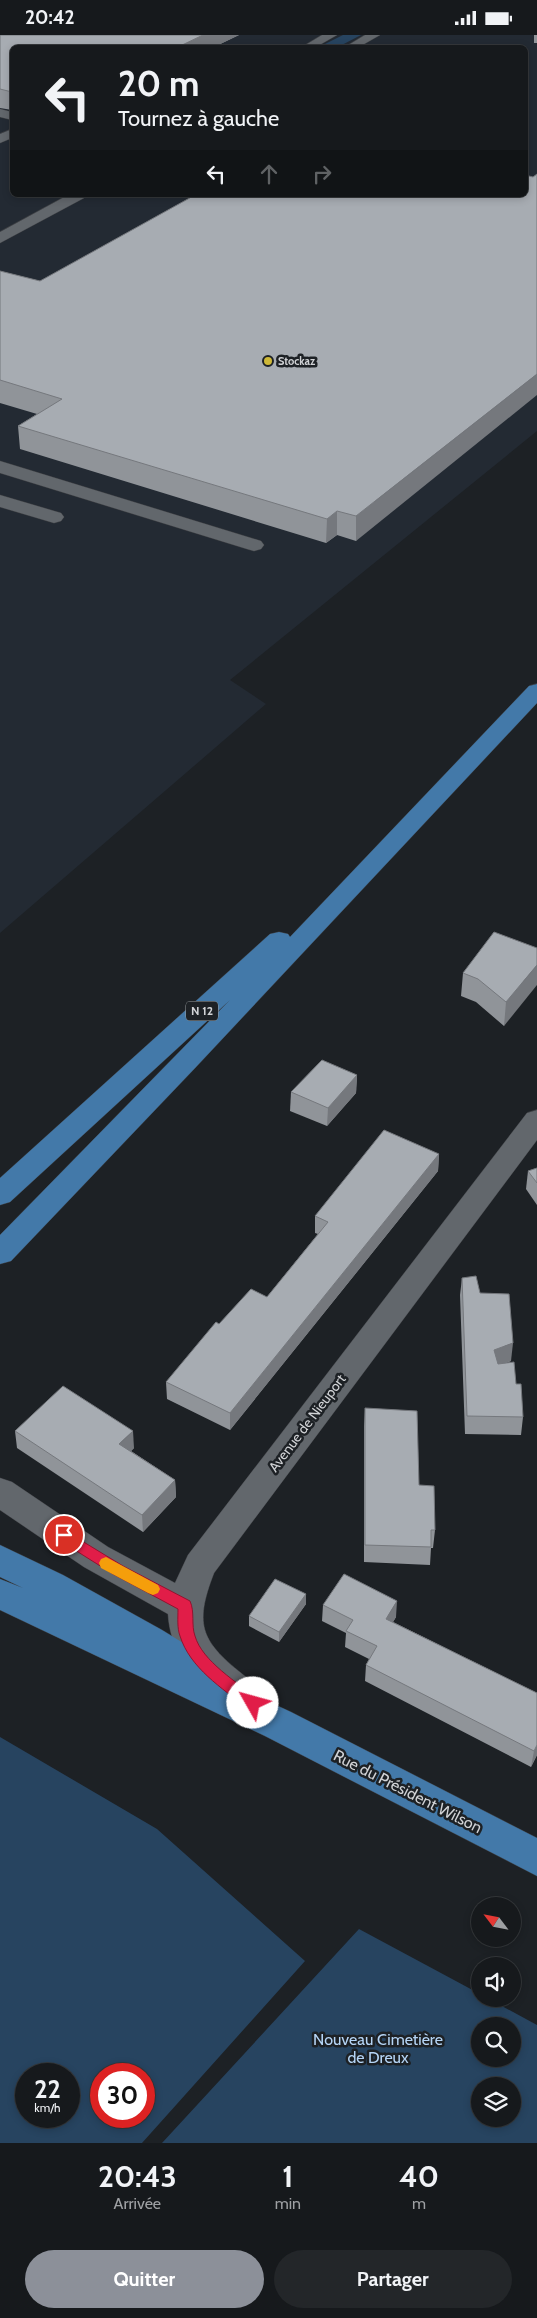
<!DOCTYPE html>
<html lang="fr">
<meta charset="utf-8">
<style>
:root{--surface:#16191c;--page:#232629;--text:#f1f3f6;--muted:#9ea0a3;--line:#35383b;--accent:#8c9099}
body{margin:0;font-family:Cabin,sans-serif;background:var(--page);color:var(--text);height:100vh;display:flex;flex-direction:column;font-size:19px;white-space:nowrap}
*{box-sizing:border-box;margin:0}
p{font-size:16px;color:var(--muted)}
.icon{flex:none;width:28px;height:28px;fill:none;stroke:currentColor;stroke-width:2;stroke-linecap:round;stroke-linejoin:round}
.map{position:relative;height:2108px;overflow:hidden}
.details{display:flex;flex-direction:column;background:var(--surface);flex:1}
.details>*{flex:none}
.hud{position:absolute;left:10px;top:10px;width:518px;height:152px;border-radius:8px;box-shadow:0 2px 8px #0003,0 0 0 1px var(--line);background:#16191c;color:var(--text);overflow:hidden}
.needle{width:32px;rotate:302deg}
.buttons{position:absolute;left:471px;top:1862px;display:grid;gap:10px}
.buttons a{display:grid;place-items:center;width:50px;height:50px;border-radius:50%;background:var(--surface);box-shadow:0 2px 8px #0003,0 0 0 1px var(--line);font-size:25px}
.speed{position:absolute;left:15px;top:2028px;display:flex;gap:10px;font-size:25px;font-weight:700;text-align:center}
.speed>*{display:grid;place-content:center;width:65px;height:65px;border-radius:50%;background:var(--surface);box-shadow:0 2px 8px #0003,0 0 0 1px var(--line);line-height:1}
.speed small{font-size:12px;font-weight:400}
.speed .limit{border:8px solid #d22;background:#fff;color:#111}
.pin{position:absolute;display:grid;place-items:center;width:42px;height:42px;color:#fff;margin:-21px;border:2px solid #fff;border-radius:50%;box-shadow:0 1px 5px #0007}
.me{position:absolute;width:55px;margin:-28px;rotate:308deg;stroke-linejoin:round;filter:drop-shadow(0 0 4px #0008)}
.turn{display:flex;align-items:center;gap:18px;height:105px;padding:0 25px;font-size:22px}
.turn .icon{width:65px;height:65px;stroke-width:2.5}
.turn b{display:block;font-size:35px;line-height:42px}
.lanes{display:flex;align-items:center;height:48px;padding:0 25px;background:#0003;justify-content:center;gap:25px;direction:ltr}
.lanes .off{opacity:.35}
.eta{display:flex;justify-content:space-evenly;align-items:center;height:85px;text-align:center}
.eta b{font-size:30px;font-weight:800;line-height:35px}
.button{display:flex;gap:10px;margin-top:auto;padding:10px 25px}
.button a{flex:1;height:58px;border-radius:30px;background:var(--accent);color:#fff;font-size:20px;font-weight:800;line-height:58px;text-align:center}
.button a+a{background:var(--page);color:var(--text)}
.status{display:flex;justify-content:space-between;align-items:center;height:35px;padding:0 25px;background:var(--surface);direction:ltr}
.status svg{height:14px;fill:currentColor}
.map>svg:first-child{display:block}
.built{fill:#232a33;fill-rule:evenodd}
.green{fill:#274460;fill-rule:evenodd}
.lines{fill:none;stroke-linecap:round;stroke-linejoin:round}
.minor-casing{stroke:#3c3e42;stroke-width:1}
.major-casing{stroke:#3c3e42;stroke-width:1}
.minor{fill:#62676c;fill-rule:evenodd}
.major{fill:#4379a9;fill-rule:evenodd}
.wall{fill:#909499}
.shaded-wall{fill:#75787d}
.building{fill:#a7acb2;stroke:#75787d}
.route{fill:#e11d48;stroke:#92132f}
.slow{fill:#f59e0b}
.poi-dot{fill:#ceb838;stroke:#1d2125;stroke-width:2}
.labels{text-anchor:middle;stroke-width:5;stroke-linejoin:round;paint-order:stroke}
.far-poi-label{font-size:11px;font-weight:bold;fill:#d1d3d6;stroke:#1d2125;text-anchor:start}
.shield{fill:#1d2125;stroke:#9b9ea1;stroke-width:1}
.shield-label{font-size:12px;font-weight:bold;fill:#d1d3d6}
.street-label{font-size:14px;fill:#d1d3d6;stroke:#1d2125}
.near-street-label{font-size:16px;fill:#d1d3d6;stroke:#1d2125}
.near-park-label{font-size:16px;fill:#b5d5f6;stroke:#1d2125}
</style>
<div class="status"><b>20:42</b><svg viewBox="0 0 49 12"><path d="M0 12V9h3v3zM5 12V6h3v6zM10 12V3h3v9zM15 12V0h3v12zM26 1h20v11H26zM47 4h2v5h-2z"/></svg></div>
<div class="map">
<svg width="537" height="2108" viewBox="0 0 537 2108">
<rect width="100%" height="100%" fill="#1d2125"/>
<!-- built -->
<path class="built" d="M0 0H537V396L230 645 266 669 0 898ZM12 12H525V160H12Z"/>
<!-- green -->
<g class="green">
<polygon points="343,0 361,0 338,12 319,12"/>
<path d="M0 1702 157 1794 305 1926 142 2108H0ZM26 2039H69V2081H26ZM101 2039H144V2081H101Z"/>
<path d="M359 1894 480 1959V1964H489L537 1990V2108H162ZM480 1991H512V2024H480ZM480 2051H512V2084H480Z"/>
</g>
<g class="lines">
<!-- minor casing -->
<g class="minor-casing">
<g id="minor">
<polygon points="322,0 337,0 316,12 302,12"/>
<polygon points="365,0 380,0 359,12 345,12"/>
<polygon points="0,74 12,77 12,85 0,82"/>
<polygon points="12,94 12,103 0,108 0,99"/>
<polygon points="68,160 86,160 84,163 0,208 0,197"/>
<polygon points="0,426 261,506 264,510 261,514 254,516 247,514 0,438"/>
<polygon points="0,460 61,478 64,482 61,486 54,488 0,472"/>
<path d="M537 1075V1105L214 1538C193 1592 202 1607 246 1642 258 1650 266 1656 272 1669L267 1681 254 1685C240 1680 230 1672 218 1662 191 1640 170 1616 168 1579L84 1532 0 1475V1443L12 1447 108 1512 175 1548 188 1520 527 1078Z"/>
</g>
</g>
<!-- major casing -->
<g class="major-casing">
<g id="major">
<polygon points="537,649 537,668 196,1032 11,1226 0,1229 0,1200 230,965 10,1167 0,1170 0,1143 270,899 279,897 288,899 290,902 508,673 529,651"/>
<polygon points="0,1510 63,1540 162,1595 211,1625 216,1636 213,1641 291,1677 537,1803 537,1841 265,1701 0,1575 0,1544 23,1553 0,1542"/>
</g>
</g>
<!-- minor -->
<use href="#minor" class="minor"/>
<!-- major -->
<use href="#major" class="major"/>
</g>
<!-- wall -->
<g class="wall">
<polygon points="0,0 239,0 214,12 12,12 12,75 0,73"/>
<rect x="534" y="0" width="3" height="8"/>
<polygon points="525,160 356,506 337,500 326,508 20,414 18,391 37,379 0,368 0,236 40,246"/>
<polygon points="537,913 504,991 476,967 461,961 463,938"/>
<polygon points="357,1040 356,1058 327,1091 290,1076 291,1057"/>
<polygon points="439,1119 438,1136 230,1395 167,1364 166,1347 267,1262 318,1199 315,1198 315,1181"/>
<polygon points="537,1133 537,1170 526,1154 528,1136"/>
<polygon points="462,1243 480,1258 511,1326 503,1329 516,1349 523,1382 521,1400 465,1399 460,1260"/>
<polygon points="365,1373 419,1450 435,1495 433,1513 431,1513 430,1530 364,1527 364,1391"/>
<polygon points="15,1396 134,1413 131,1416 175,1445 176,1462 143,1497 17,1413"/>
<polygon points="306,1559 306,1569 279,1607 249,1591 249,1581"/>
<polygon points="323,1570 396,1582 393,1587 537,1658 537,1720 531,1732 365,1646 366,1630 369,1624 345,1612 346,1598 322,1586"/>
</g>
<!-- shaded-wall -->
<g class="shaded-wall">
<polygon points="203,0 239,0 214,12 178,12"/>
<polygon points="537,339 537,360 356,506 356,481"/>
<polygon points="337,476 337,500 326,508 327,484"/>
<polygon points="537,930 537,950 504,991 506,967"/>
<polygon points="357,1040 356,1058 327,1091 328,1073"/>
<polygon points="439,1119 438,1136 230,1395 230,1378"/>
<polygon points="513,1308 511,1326 492,1333 494,1315"/>
<polygon points="133,1396 134,1413 121,1426 119,1409"/>
<polygon points="175,1445 176,1462 143,1497 142,1480"/>
<polygon points="306,1559 306,1569 279,1607 279,1597"/>
<polygon points="397,1566 396,1582 385,1600 386,1584"/>
<polygon points="537,1710 537,1720 531,1732 534,1716"/>
</g>
<!-- building -->
<g class="building">
<polygon points="0,0 203,0 178,12 12,12 12,57 0,54"/>
<polygon points="537,139 537,339 356,481 337,476 327,484 18,391 62,364 0,345 0,236 40,246 195,160 525,160 525,140 533,142"/>
<polygon points="494,897 537,913 537,930 506,967 478,944 463,938"/>
<polygon points="322,1025 357,1040 328,1073 291,1057"/>
<polygon points="384,1095 439,1119 230,1378 166,1347 216,1287 219,1289 251,1254 267,1262 328,1187 315,1181"/>
<polygon points="537,1133 537,1148 528,1136"/>
<polygon points="476,1241 480,1258 509,1259 513,1308 494,1315 498,1329 514,1327 516,1349 521,1349 523,1382 467,1381 462,1243"/>
<polygon points="63,1351 133,1396 119,1409 175,1445 142,1480 15,1396"/>
<polygon points="365,1373 417,1376 419,1450 434,1451 435,1495 431,1495 431,1512 365,1510"/>
<polygon points="344,1539 397,1566 386,1584 537,1658 537,1710 534,1716 366,1630 377,1611 346,1596 353,1585 323,1570"/>
<polygon points="275,1544 306,1559 279,1597 249,1581"/>
</g>
<!-- route -->
<path class="route" d="M64 1495 123 1531 190 1566C195 1577 191 1590 195 1601 202 1626 238 1648 258 1664L260 1668 258 1673 253 1675 247 1673C222 1653 190 1633 180 1601 177 1593 178 1583 178 1574L113 1539 59 1505 57 1500 59 1496Z"/>
<!-- slow -->
<polygon class="slow" points="106,1522 158,1550 160,1554 158,1558 153,1560 148,1558 101,1533 99,1528 101,1524"/>
<!-- markers -->
<circle class="poi-dot" cx="268" cy="326" r="5"/>
<g class="labels">
<!-- far-poi labels -->
<g class="far-poi-label">
<text x="278" y="330">Stockaz</text>
</g>
<!-- shield labels -->
<rect class="shield" x="186" y="966.5" width="32" height="19" rx="4"/>
<g class="shield-label">
<text x="202" y="980">N 12</text>
</g>
<!-- street labels -->
<g class="street-label">
<text transform="translate(307 1388) rotate(-53)" y="5">Avenue de Nieuport</text>
</g>
<!-- near-street labels -->
<g class="near-street-label">
<text transform="translate(408 1756) rotate(27)" y="6">Rue du Président Wilson</text>
</g>
<!-- near-park labels -->
<g class="near-park-label">
<text x="378" y="2010">Nouveau Cimetière<tspan x="378" dy="18">de Dreux</tspan></text>
</g>
</g>
</svg>
<div class="buttons">
<a><svg class="needle" viewBox="-14 -14 28 28"><path d="M0-13l5 13h-10z" fill="#e53935"/><path d="M0 13l5-13h-10z" fill="#9ea0a3"/></svg></a>
<a><svg class="icon" aria-label="sound" viewBox="0 0 24 24"><path d="M4 9h4l5-4v14l-5-4H4zM17 9q2 3 0 6"/></svg></a>
<a><svg class="icon" aria-label="search" viewBox="0 0 24 24"><circle cx="10" cy="10" r="6"/><path d="M15 15l6 6"/></svg></a>
<a><svg class="icon" aria-label="layers" viewBox="0 0 24 24"><path d="M12 4l9 5-9 5-9-5zM3 14l9 5 9-5"/></svg></a>
</div>
<div class="speed"><div>22<small>km/h</small></div><div class="limit">30</div></div>
<div class="pin" style="left:64px;top:1500px;background:#d93025"><svg class="icon" aria-label="arrive" viewBox="0 0 24 24"><path d="M6 21V4h12l-3 4 3 4H6"/></svg></div>
<svg class="me" style="left:253px;top:1668px" viewBox="-20 -20 40 40"><circle r="19" fill="#fff"/><path d="M0-13L10 11 0 6-10 11z" fill="#e11d48"/></svg>
<div class="hud">
<div class="turn"><svg class="icon" aria-label="left" viewBox="0 0 24 24"><path d="M17 20v-9H6M10 6l-5 5 5 5"/></svg><div><b>20 m</b>Tournez à gauche</div></div>
<div class="lanes"><svg class="icon" aria-label="left" viewBox="0 0 24 24"><path d="M17 20v-9H6M10 6l-5 5 5 5"/></svg><svg class="icon off" aria-label="ahead" viewBox="0 0 24 24"><path d="M12 20V5M6 11l6-6 6 6"/></svg><svg class="icon off" aria-label="right" viewBox="0 0 24 24"><path d="M7 20v-9h11M14 6l5 5-5 5"/></svg></div>
</div>
</div>
<section class="details">
<div class="eta">
<div><b>20:43</b><p>Arrivée</p></div>
<div><b>1</b><p>min</p></div>
<div><b>40</b><p>m</p></div>
</div>
<div class="button"><a>Quitter</a><a>Partager</a></div>
</section>
